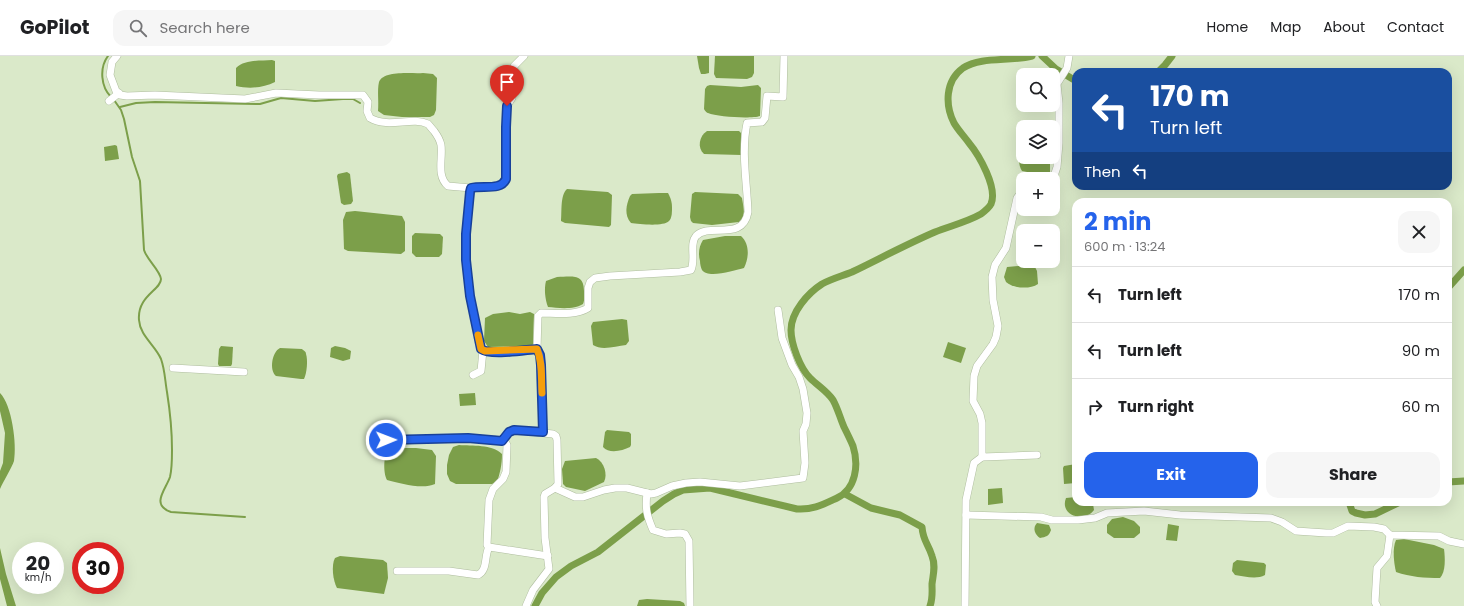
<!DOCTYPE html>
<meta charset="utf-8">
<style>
:root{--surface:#fff;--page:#f6f6f6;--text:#202124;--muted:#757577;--line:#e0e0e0;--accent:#2563eb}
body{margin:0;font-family:Poppins,sans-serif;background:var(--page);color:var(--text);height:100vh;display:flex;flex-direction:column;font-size:15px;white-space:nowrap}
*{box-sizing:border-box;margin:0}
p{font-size:13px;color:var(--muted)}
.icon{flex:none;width:22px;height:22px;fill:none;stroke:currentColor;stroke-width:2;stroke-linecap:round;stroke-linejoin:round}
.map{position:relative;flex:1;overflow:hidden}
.drawer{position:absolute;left:1072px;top:142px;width:380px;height:308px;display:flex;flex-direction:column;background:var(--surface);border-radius:12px;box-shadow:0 4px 16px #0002}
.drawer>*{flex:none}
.guide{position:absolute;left:1072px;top:12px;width:380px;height:122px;border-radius:12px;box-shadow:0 4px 16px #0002;background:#1a4fa0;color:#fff;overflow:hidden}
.buttons{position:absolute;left:1016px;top:12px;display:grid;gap:8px}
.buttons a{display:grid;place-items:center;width:44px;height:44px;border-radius:8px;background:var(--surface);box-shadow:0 4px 16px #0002;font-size:20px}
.speed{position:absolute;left:12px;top:486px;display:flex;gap:8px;font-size:20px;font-weight:700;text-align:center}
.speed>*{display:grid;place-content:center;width:52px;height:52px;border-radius:50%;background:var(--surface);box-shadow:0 4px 16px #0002;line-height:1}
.speed small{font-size:10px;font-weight:400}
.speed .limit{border:6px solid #d22;background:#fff;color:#111}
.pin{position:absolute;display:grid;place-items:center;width:34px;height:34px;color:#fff;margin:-41px -17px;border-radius:50% 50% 50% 0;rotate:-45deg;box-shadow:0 0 4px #0007}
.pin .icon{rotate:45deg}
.me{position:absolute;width:44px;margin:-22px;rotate:89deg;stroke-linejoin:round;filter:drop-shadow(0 0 3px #0008)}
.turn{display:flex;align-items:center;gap:14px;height:84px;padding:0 12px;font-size:18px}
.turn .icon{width:52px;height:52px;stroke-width:2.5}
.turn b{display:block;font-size:28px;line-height:34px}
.then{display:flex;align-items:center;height:38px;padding:0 12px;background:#0003;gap:8px;font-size:15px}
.round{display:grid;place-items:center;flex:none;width:42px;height:42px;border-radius:12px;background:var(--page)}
.head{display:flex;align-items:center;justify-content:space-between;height:68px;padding:0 12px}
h1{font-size:24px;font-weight:700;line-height:30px;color:var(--accent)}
.cta{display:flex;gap:8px;margin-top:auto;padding:8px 12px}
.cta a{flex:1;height:46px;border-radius:12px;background:var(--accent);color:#fff;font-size:16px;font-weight:700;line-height:46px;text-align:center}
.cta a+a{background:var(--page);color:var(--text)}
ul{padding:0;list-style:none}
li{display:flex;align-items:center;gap:12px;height:56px;padding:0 12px;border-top:1px solid var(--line)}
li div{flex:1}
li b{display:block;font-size:15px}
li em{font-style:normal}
header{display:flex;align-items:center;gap:24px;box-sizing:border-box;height:56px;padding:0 20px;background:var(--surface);border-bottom:1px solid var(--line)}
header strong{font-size:19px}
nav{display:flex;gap:22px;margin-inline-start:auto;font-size:14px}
.search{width:280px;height:36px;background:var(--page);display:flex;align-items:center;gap:10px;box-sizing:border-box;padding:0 14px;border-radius:12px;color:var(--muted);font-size:15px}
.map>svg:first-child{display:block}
.water{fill:#7c9f4a}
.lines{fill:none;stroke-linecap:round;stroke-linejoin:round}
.stream{stroke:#7c9f4a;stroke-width:2}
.canal{stroke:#7c9f4a;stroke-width:7}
.street-casing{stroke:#afbd9f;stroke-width:8}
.street{stroke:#fff;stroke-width:7}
.route-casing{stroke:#184099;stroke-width:10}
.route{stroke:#2563eb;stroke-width:7}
.slow{stroke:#f59e0b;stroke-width:7}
</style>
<header>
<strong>GoPilot</strong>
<div class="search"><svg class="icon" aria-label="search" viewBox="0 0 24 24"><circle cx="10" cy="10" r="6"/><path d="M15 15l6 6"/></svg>Search here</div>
<nav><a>Home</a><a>Map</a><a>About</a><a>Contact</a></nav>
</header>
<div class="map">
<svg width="1464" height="550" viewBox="0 0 1464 550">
<rect width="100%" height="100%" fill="#dae9c9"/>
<!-- water -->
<g class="water">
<polygon points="697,0 709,0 709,17 705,18 701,18 699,12"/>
<polygon points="715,0 754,0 754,17 752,21 747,23 716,22 714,18"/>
<path d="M272 4 275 5V26C263 32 249 33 236 30V12C245 3 261 5 272 4Z"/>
<path d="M423 17 433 18 437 22 436 54 434 59 430 61H402L384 59 378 55C379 46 377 34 379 26 384 14 412 18 423 17Z"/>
<path d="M710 29 741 31 758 29 761 32 760 60C752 63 717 61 708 57 707 57 705 55 704 53L705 33 707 30Z"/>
<path d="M707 75H739L741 77V99L704 98C697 92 699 80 707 75Z"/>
<polygon points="115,89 117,90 119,103 105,105 104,91"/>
<path d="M1023 92V101H1050V118L1048 120 1022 115C1018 109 1018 98 1023 92Z"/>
<polygon points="347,116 350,118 353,145 351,148 344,149 341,147 337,120 338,118"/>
<path d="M567 133 608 136 612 139 611 169 609 171 565 167 561 165C562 156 560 139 567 133Z"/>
<path d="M695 136 738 138 742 142C743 150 747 161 739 166L712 169 693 167 691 165 690 161 692 138Z"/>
<path d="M659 137H668C671 143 672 146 672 152 672 156 672 162 669 165 663 171 639 168 631 167 624 159 626 149 630 140L632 138Z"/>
<polygon points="355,155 402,160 405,166 405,195 401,198 348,195 344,193 343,164 346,156"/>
<polygon points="415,177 440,178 443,181 442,198 439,201 416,201 412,197 412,180"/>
<path d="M725 180H741C750 188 749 202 744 212 735 214 708 223 702 214 701 212 700 208 700 205 698 198 699 190 703 184Z"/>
<path d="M1018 210 1035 211 1037 215 1038 228C1029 234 1013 232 1006 226L1004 221 1007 211Z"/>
<path d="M557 221C571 221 584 217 584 235 584 239 585 244 583 248 574 254 558 252 548 251 545 243 544 233 546 225Z"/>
<polygon points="509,256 520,258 530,256 534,258 533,288 532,290 488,291 484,285 485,262 493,258"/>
<path d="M622 263 627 264 629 285 626 289C616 290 602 295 593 289L591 270 593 266Z"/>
<polygon points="948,286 966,292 961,307 943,301"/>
<polygon points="221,290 233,291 232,308 231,310 219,310 218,308 219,293"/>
<polygon points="335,290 345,292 351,295 350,303 343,305 330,301 331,292"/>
<path d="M280 292 302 293C304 295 306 295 306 298 308 304 307 317 304 323H301L276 320C269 314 272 296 280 292Z"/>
<path d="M0 337C12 349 17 388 14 405 12 411 3 426 0 433V415L3 407 5 377 0 355Z"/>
<polygon points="475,337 476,349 460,350 459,338"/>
<path d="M607 374 629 376 631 378V389L630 391C622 395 609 398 603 391L605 376Z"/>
<path d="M459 389C472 390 492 388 502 398 502 409 500 417 497 426L492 428H456L450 425 447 418V409L449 399 453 391Z"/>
<path d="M390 392H416L432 394 436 400 435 428C422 434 400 427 387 424 383 417 383 397 390 392Z"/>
<path d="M596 402C604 406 608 418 604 426L585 435 566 431 563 428 562 413 565 405Z"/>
<polygon points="1076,408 1076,427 1064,428 1063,412 1064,410"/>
<polygon points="1002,432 1003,447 988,449 988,433"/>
<path d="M1076 441V446H1091L1093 448 1094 454C1085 467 1059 460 1066 442Z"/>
<polygon points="1123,461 1134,465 1140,471 1140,477 1134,482 1114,482 1107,477 1107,469 1112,463"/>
<path d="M1037 467 1049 469 1051 474C1049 480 1046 481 1040 482 1035 479 1032 472 1037 467Z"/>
<polygon points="1168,468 1179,470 1177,485 1166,484"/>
<path d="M1404 483 1434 489 1444 493C1445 501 1446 516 1440 522 1425 522 1410 521 1396 516 1394 507 1392 493 1396 484Z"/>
<polygon points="0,492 6,518 16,550 7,550 0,523"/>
<path d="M340 500 383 504 387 507 388 522 384 538 337 532C333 525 331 509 335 502Z"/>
<path d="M1237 504 1264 507 1266 509 1265 519C1256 524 1244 520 1235 519L1232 515 1233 507Z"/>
<polygon points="647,543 680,545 684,547 685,550 637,550 639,544"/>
</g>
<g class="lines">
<!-- stream -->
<g class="stream">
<path d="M108 0C99 12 101 31 111 41"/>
<path d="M114 44 121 54 124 63 132 101 140 125 144 194C147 204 160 214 161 223 161 234 137 240 139 264 140 280 155 289 161 303 165 314 165 325 167 336 170 355 172 374 172 394 172 402 172 413 170 421 166 433 150 449 171 456L245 461"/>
<polyline points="120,51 136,47 155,46 260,48 281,42 315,45 343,43 353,43 360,47"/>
</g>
<!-- canal -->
<g class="canal">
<polyline points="1042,0 1056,13 1076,25"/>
<polyline points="1158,16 1165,9 1172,0"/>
<polyline points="1448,232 1464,214"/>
<polyline points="1448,426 1464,425"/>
<path d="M845 438 871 452 900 459 922 471C923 485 928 487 932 500 936 510 933 519 932 528 932 536 933 542 930 550"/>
<polyline points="1349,446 1352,455 1356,457 1365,459 1375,458 1400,446"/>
<path d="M535 550 542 537 556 521 571 510 598 496 663 445 674 438 683 434 710 432 797 453C813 454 822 449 837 442 856 433 859 409 853 390 850 383 847 377 844 371 840 362 838 353 833 344 827 335 818 330 810 322 800 312 791 288 791 274 791 256 808 237 822 228 831 223 842 220 852 216 879 203 907 188 935 176 950 170 967 166 981 158 985 155 989 152 991 148 998 132 979 99 969 87 964 80 958 74 954 67 945 49 945 25 963 12 982 0 1010 6 1032 0"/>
</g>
<!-- street casing -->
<g class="street-casing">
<g id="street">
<path d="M117 0 112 6 110 19 116 35 120 39 127 40 155 39 245 43 276 37 319 39H363L368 46 367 55 370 62C389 73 412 60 428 68 430 70 432 73 434 75 437 79 440 84 441 89 443 102 436 120 448 130L471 132"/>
<path d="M524 0 514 10 512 42 507 50 506 71V123C501 135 483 129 471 132L466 178V204L470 240 481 293C491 300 525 294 537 293"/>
<polyline points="109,45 119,37"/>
<polyline points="1053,123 1057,111 1059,87 1059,47 1057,28 1067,12 1069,0"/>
<polyline points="1023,134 1017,142 1006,192 995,209 992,221 993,244 998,270 996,281 993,288 977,310 974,320 973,345 980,358 982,367 982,401 1037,399"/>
<polyline points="173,312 244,316"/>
<polyline points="473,319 481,315 483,294"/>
<path d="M543 376 541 309 540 299 537 293 538 260 541 257C555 257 575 260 588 252V232L590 226 595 222 610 220 680 216 691 214C696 203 689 188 696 180 709 166 743 186 748 156 747 127 741 96 747 67L762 66 765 62 767 40 783 41 784 0"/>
<polyline points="386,385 468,382 497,384 505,386 507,389 506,416 503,423 493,433 489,444 487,489 489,491 548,500"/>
<polyline points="502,385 509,376 514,374 553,378 556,380 557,384 558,428 555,432 545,438 544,441 545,482 549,513 533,534 526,550"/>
<polyline points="555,432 575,441 583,441 604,434 615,432 627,432 651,438 656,437 672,430 686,427 700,426 740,430 803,422 805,407 803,375 806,368 807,357 803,333 799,321 792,309 782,282 778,254"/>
<path d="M647 437C645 453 647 460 653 474L666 478 680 477 685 478 689 485 690 550"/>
<polyline points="966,459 1041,461 1052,464 1078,464 1095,462 1107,457 1144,455 1180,459 1271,462 1282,466 1296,475 1326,477 1333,477 1348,470 1374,471 1384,473 1390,479 1439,480 1449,485 1464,488"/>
<path d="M397 515H449L478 519C488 514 484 500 489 491"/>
<polyline points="965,550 966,444 974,407 982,401"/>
<polyline points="1377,550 1375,546 1377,512 1387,500 1390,479"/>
</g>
</g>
<!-- street -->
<use href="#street" class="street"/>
</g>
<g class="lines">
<!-- route casing -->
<g class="route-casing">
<path id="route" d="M386 384 468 382 502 385 509 376 514 374 543 376 541 309 540 299 537 293C524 294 491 300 481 293L470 240 466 204V178L470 136 471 132C483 129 501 135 506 123V71L507 50"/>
</g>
<!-- route -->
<use href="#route" class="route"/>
<!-- slow -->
<path class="slow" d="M478 279 481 293 485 295 537 293C543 307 541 323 542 337"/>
</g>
</svg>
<div class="buttons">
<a><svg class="icon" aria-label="search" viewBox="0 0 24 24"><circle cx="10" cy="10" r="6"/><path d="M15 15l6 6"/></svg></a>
<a><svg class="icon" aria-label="layers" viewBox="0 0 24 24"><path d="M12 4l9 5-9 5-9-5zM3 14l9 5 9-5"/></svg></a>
<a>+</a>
<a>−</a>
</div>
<div class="speed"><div>20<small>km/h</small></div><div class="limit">30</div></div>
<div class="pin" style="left:507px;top:50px;background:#d93025"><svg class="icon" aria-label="arrive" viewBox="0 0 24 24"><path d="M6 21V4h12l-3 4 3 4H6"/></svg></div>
<svg class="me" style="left:386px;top:384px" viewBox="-20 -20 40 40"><circle r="17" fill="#2563eb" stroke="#fff" stroke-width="3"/><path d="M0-11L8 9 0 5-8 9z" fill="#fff"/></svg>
<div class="guide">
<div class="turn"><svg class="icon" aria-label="left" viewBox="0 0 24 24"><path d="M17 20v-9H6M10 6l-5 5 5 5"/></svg><div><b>170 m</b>Turn left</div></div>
<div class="then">Then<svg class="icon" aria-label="left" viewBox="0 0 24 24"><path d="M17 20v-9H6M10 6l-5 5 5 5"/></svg></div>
</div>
<section class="drawer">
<div class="head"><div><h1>2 min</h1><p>600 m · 13:24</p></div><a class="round"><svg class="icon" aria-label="close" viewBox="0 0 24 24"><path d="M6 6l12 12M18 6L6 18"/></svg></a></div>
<ul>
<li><svg class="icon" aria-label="left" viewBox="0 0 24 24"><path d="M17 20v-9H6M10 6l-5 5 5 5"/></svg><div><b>Turn left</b></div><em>170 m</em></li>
<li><svg class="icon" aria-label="left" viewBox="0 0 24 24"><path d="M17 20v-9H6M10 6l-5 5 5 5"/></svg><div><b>Turn left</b></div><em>90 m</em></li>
<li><svg class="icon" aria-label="right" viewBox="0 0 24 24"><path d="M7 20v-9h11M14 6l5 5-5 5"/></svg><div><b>Turn right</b></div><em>60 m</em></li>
</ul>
<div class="cta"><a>Exit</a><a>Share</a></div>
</section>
</div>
